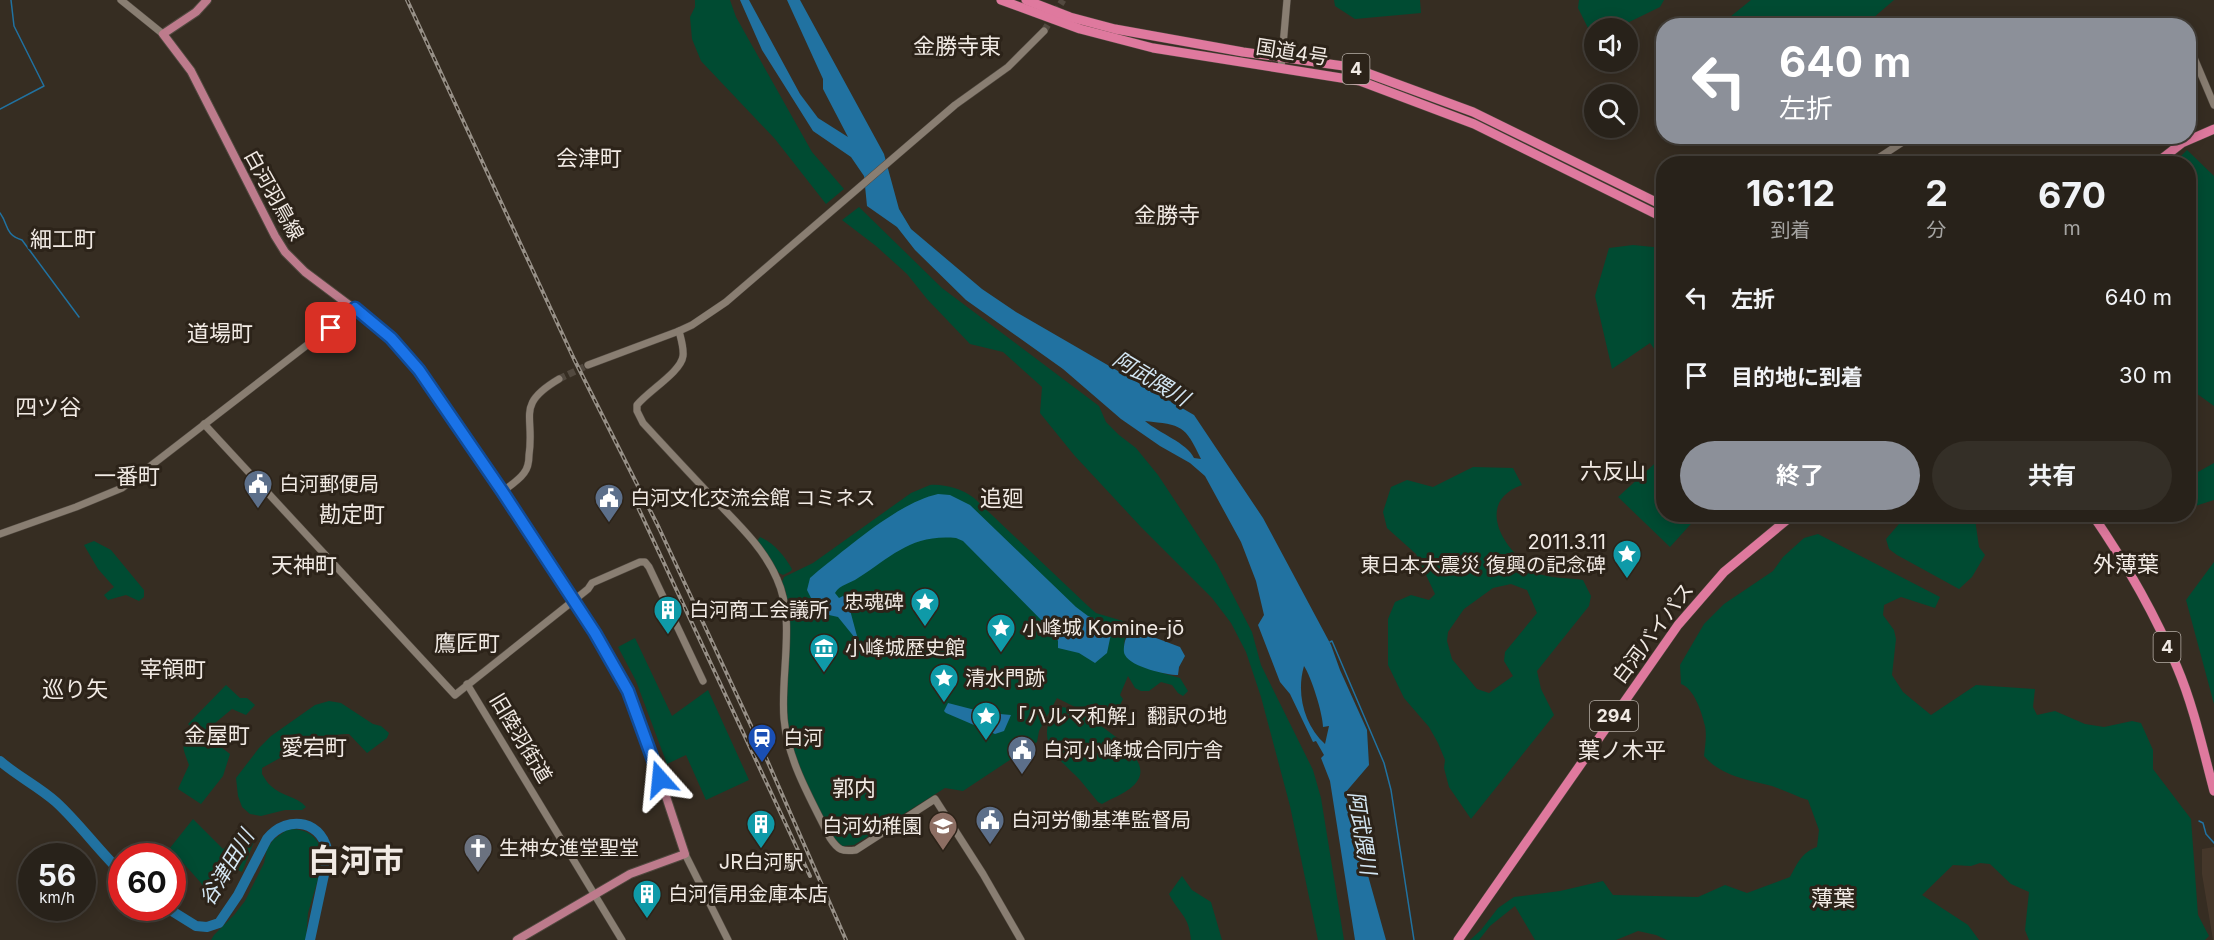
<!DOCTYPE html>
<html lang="ja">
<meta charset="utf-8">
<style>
:root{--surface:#28221a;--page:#342f27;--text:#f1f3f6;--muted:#a5a4a2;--line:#443f39;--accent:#8c9099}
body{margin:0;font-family:Inter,"Noto Sans JP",sans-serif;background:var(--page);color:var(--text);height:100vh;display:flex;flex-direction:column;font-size:22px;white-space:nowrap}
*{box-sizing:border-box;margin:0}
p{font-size:20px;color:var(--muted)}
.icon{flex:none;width:33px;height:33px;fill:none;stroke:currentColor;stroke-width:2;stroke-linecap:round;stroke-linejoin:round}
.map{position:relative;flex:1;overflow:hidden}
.details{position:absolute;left:1656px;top:156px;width:540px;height:366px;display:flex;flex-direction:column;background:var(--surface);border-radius:24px;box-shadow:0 3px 15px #0003,0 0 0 2px var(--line)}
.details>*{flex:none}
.top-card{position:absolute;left:1656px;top:18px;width:540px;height:126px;border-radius:24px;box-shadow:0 3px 15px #0003,0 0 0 2px var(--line);background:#8c9099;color:#fff;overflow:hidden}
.buttons{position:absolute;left:1584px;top:18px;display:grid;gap:12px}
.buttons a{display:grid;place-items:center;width:54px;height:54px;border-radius:50%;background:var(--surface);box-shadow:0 3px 15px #0003,0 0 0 2px var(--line);font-size:30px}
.speed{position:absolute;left:18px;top:843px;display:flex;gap:12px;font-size:30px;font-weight:700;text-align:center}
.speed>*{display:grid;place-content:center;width:78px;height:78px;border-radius:50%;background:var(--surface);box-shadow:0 3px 15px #0003,0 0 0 2px var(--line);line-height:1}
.speed small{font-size:15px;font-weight:400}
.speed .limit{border:9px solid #d22;background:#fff;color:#111}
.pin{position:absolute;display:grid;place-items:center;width:51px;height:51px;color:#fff;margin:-26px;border-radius:12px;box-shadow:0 3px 9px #0006}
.me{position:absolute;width:66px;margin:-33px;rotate:342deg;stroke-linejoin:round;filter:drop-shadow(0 0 4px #0008)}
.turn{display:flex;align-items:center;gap:21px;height:126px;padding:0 24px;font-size:27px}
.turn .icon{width:78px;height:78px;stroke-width:2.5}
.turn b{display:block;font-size:42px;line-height:51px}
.eta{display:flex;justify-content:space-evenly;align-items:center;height:102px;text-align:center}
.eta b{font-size:36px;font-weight:700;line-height:42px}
.primary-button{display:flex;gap:12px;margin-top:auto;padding:12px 24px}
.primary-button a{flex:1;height:69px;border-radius:36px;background:var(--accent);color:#fff;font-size:24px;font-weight:700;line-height:69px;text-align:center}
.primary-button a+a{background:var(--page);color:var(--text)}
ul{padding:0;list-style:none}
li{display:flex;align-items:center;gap:18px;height:78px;padding:0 24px}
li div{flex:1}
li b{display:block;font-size:22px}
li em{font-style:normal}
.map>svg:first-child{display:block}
.commercial{fill:#45372a}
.green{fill:#004b32;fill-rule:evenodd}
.water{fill:#2172a1;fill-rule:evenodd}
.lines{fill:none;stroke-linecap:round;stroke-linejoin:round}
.stream{stroke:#2172a1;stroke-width:1.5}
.river{stroke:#2172a1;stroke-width:10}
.minor-tunnel{stroke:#52493f;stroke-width:7;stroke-dasharray:7 3.5;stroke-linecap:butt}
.minor-casing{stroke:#50483f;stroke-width:8}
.major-casing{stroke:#50483f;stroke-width:10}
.highway-casing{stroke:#50483f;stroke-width:10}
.minor{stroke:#897e72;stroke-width:7}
.major{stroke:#bd7b8c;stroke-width:8}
.highway{stroke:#df799e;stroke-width:9}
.rail-casing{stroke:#979087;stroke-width:4}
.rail{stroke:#2c2319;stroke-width:1.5;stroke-dasharray:4.5;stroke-linecap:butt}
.route-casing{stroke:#114b97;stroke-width:15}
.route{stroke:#1a73e8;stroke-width:10}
.labels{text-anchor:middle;stroke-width:6;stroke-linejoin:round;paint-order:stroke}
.shield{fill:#2c2319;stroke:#b6aea7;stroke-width:1.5}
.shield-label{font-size:18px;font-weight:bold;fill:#f1eae4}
.street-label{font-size:20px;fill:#f1eae4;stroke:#2c2319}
.poi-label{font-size:20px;fill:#f1eae4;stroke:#2c2319;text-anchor:start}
.water-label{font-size:21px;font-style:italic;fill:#d4e7f4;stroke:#2c2319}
.quarter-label{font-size:22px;fill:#f1eae4;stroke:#2c2319}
.town-label{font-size:32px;font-weight:bold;fill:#f1eae4;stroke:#2c2319}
</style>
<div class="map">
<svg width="2214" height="940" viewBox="0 0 2214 940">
<rect width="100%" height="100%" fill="#362d22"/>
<!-- commercial -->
<polygon class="commercial" points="2214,847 2214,940 2213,940 2202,874 2202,849"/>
<!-- green -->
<g class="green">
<polygon points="695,0 730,0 736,17 812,152 844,189 826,204 775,139 701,61 692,39 690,17 695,7"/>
<polygon points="1334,0 1420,0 1421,13 1355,19 1335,6"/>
<polygon points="1579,0 1664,0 1660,7 1617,28 1594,28 1594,40 1578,8"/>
<polygon points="1751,0 1894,0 1865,25 1720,25"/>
<polygon points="2187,150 2214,176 2214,406 2189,388 2188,164 2174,163"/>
<polygon points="859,207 942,288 1099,406 1106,422 1119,435 1136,448 1158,475 1217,564 1252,632 1261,665 1313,770 1321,798 1344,940 1318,940 1290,806 1261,697 1246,652 1231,623 1212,598 1141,527 1074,455 1040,413 1042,387 1003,352 970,344 927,299 907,274 876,246 842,220"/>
<polygon points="1633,245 1663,248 1663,361 1650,343 1612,369 1595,296 1609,248"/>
<polygon points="1663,456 1664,514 1699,515 1670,547 1618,497"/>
<polygon points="2214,463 2214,500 2192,507 2189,497 2189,477"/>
<path d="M1473 467 1513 468 1522 485C1480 500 1497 539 1523 561 1527 564 1532 570 1537 573 1548 578 1570 578 1583 580L1591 596 1589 606 1537 671 1541 689 1554 715 1471 819 1449 787 1444 768 1445 760 1438 743 1429 727 1404 698 1388 665V619L1395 602 1411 595 1429 600 1435 594 1416 554 1387 528 1383 512 1391 487 1407 480 1433 487ZM1511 584 1527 590 1537 613 1505 652 1504 661 1513 676 1489 693 1477 689 1452 659 1447 641 1448 632 1464 609 1493 588Z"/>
<path d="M930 485C945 484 962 489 974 498L1088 606 1096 613 1126 622 1124 650 1152 670 1180 678 1188 691 1183 696 1178 693 1172 685 1161 682 1149 691H1141L1135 688 1128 676 1120 695 1123 699 1119 707 1114 705 1105 722 1057 698 1039 731 1037 742 963 791 945 788 854 845 842 846 832 836C815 801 793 763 788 724 781 678 800 626 782 582L784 577 813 563 911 493Z"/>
<polygon points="1905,517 1975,519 1979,547 1985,555 1972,577 1959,589 1897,555 1889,549 1886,539"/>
<path d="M1818 534 1940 597 1935 608 1901 597 1884 605 1883 615 1894 630 1896 639 1892 675 1903 692 1931 715 1976 685 2035 689 2033 707 2037 715 2055 711 2085 724 2104 727 2132 721 2141 723 2153 750V769L2191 819 2198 915 2209 936 2205 940H2029L2025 930 2029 892 2011 884 1990 864 1980 863 1971 866 1953 865 1922 895 1968 925 1979 940H1667L1656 935 1638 931 1616 940H1535L1515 906 1490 926 1479 940H1470L1481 930 1498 908 1514 897 1560 891 1603 881 1613 895 1698 897 1725 885 1747 893 1790 877C1797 864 1802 852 1817 847L1819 830 1808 800C1796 796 1784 790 1772 786 1748 780 1721 776 1704 756 1705 747 1707 735 1705 726 1702 713 1694 688 1681 684L1680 665 1704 624 1724 604 1773 571 1783 557 1804 538Z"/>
<path d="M760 537C774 543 784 555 792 569L791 571 783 575 779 573 757 541Z"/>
<polygon points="94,541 111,550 144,590 144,597 139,601 126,595 108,600 104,595 114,587 98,569 84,545"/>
<polygon points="2214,562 2214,704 2186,600"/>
<polygon points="635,638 672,716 708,690 749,780 706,800 686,755 667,764 636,681 618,647"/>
<path d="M226 685 240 698H247L255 705 246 715 232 709 203 733 230 754 223 776 201 804 178 789 189 765C182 745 180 747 193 729L188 724Z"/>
<path d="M329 701 341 703 373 724 381 726 389 733 387 738 367 753 349 734C319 733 288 754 262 768V774C265 778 267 783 271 786 281 796 297 796 306 807L302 810H285L261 816 250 814 242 807 238 796 236 778 259 748 271 736 315 705Z"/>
<path d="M1063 707C1084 712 1151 753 1139 778 1133 791 1114 797 1102 804L1098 802C1092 795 1086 787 1080 780 1064 763 1038 746 1050 720 1053 713 1056 710 1063 707Z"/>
<polygon points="193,819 223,849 230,843 236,849 250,836 255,839 242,872 229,866 216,886 207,894 201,883 170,848"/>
<path d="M288 829C309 828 321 839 324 859L308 913 306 940H211L214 935 234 915 245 901 264 863 267 849 273 840Z"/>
<path d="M1182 876 1192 890 1211 902 1222 940H1191C1189 915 1179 914 1169 894Z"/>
</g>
<!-- water -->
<g class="water">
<path d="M740 0H749L800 94 818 118 848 137 823 89V79L787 0H800L884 154 899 209 911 229 982 289 1016 312 1194 415 1263 518 1331 645 1340 670 1367 730 1369 765 1345 793 1386 940H1355L1330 781 1321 758 1324 755 1316 741 1313 742 1290 694 1280 682 1258 625 1264 615 1256 581 1241 542 1205 476 1190 463 1160 446 1121 419 1063 369 966 300 915 250 897 227 867 206 864 176 851 157 813 131 762 50ZM1145 421C1182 425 1185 425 1201 459L1194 458C1187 443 1159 433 1145 421ZM1304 666C1311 676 1323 714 1323 727L1329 726 1325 744C1304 725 1296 693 1304 666Z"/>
<path d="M938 494 950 495 970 505 1076 607 1088 616 1111 626 1112 629 1107 653 1095 663 1079 653 1058 648V641L1054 633 963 541 956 538C911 534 893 556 858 578 850 584 840 584 835 593L839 598 843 596 847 599 857 636 855 638 838 617 829 615 824 605 811 598 807 590 810 578 818 571C850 546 898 503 938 494Z"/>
<path d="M1140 632 1180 647 1185 656 1179 667 1178 675C1166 675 1131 667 1125 655 1123 652 1124 645 1125 641 1127 634 1133 633 1140 632Z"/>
<polygon points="948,703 979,711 979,715 988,716 989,713 1011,715 1004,731 995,734 946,713 944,711"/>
</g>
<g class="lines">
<!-- stream -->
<g class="stream">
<polyline points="0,109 44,86 14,26 11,0"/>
<path d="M0 213C9 225 4 234 22 240L79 317"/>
<polyline points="1330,642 1332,641 1384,763 1391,790 1414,940"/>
<polyline points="2199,821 2203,823 2206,834 2214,843"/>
</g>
<!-- river -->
<g class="river">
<path d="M0 761C17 776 38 786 56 802 80 824 98 850 122 873"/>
<path d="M167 908 196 926 207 927 219 923 238 895 267 839C288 813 325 821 328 856L310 940"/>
</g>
<!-- minor-tunnel -->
<g class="minor-tunnel">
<polyline points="1044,31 1063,0"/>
<polyline points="559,379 588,365"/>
</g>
<!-- minor casing -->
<g class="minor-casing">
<g id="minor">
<polyline points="121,0 163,34"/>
<polyline points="2188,51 2195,60 2214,105"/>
<polyline points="1281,68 1287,0"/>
<polyline points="1869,164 1912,136"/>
<path d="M679 331C681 339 684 348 683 356 681 372 648 391 637 405V411L643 423C667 449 691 475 715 500 738 524 764 548 777 579 796 620 780 675 784 719 788 762 812 801 830 838 838 850 842 852 856 850L935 799 983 874 1021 940"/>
<polyline points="588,365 679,331 692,325 726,302 955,105 1008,67 1044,31"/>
<polyline points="204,424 455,695 588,589 592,583 640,562 645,562 649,567 703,681"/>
<path d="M503 491C510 486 519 480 524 473 528 468 529 461 529 455 535 415 515 405 559 379"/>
<polyline points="0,534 76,507 122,488 355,308"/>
<polyline points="467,684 622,940"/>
<polyline points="685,854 728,940"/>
</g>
</g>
<!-- major casing -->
<g class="major-casing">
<polyline id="major" points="207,0 196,12 163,34 191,71 275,236 285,252 305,272 381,329 410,358 503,491 619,671 647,739 685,854 630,874 517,940"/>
</g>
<!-- highway casing -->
<g class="highway-casing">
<g id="highway">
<polyline points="1001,0 1080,29 1153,48 1360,81 1474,124 1664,218"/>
<polyline points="1026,0 1070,17 1115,29 1243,52 1351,67 1473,112 1664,206"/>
<polyline points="2155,164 2182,143 2214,129"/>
<path d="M2092 514C2125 562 2155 614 2177 667 2194 707 2203 750 2214 791"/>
<polyline points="1458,940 1678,625 1724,572 1794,514"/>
</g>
</g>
<!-- minor -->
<use href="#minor" class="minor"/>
<!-- major -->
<use href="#major" class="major"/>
<!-- highway -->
<use href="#highway" class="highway"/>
<!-- rail casing -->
<g class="rail-casing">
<g id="rail">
<polyline points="407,0 574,359 659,528 767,760 846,940"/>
<polyline points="635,501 810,876"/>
</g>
</g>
<!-- rail -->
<use href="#rail" class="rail"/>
</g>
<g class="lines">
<!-- route casing -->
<g class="route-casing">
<polyline id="route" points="331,328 355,308 391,338 419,370 502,491 595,633 628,691 660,779"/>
</g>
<!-- route -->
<use href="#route" class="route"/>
</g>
<!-- icons -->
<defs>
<g id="civic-pin" transform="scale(1.5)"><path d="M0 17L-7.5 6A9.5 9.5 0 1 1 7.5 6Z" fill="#5c6f8a" stroke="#2c2319"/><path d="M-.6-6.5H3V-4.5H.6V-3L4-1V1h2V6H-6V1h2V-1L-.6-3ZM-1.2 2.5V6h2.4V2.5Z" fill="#fff"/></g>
<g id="sight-pin" transform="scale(1.5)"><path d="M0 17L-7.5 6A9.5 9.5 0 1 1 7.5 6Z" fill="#0f9aa8" stroke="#2c2319"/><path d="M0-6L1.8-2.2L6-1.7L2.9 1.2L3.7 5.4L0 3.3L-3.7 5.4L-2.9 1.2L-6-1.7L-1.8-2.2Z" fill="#fff"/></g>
<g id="building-pin" transform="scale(1.5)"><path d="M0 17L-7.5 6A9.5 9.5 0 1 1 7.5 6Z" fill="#0f9aa8" stroke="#2c2319"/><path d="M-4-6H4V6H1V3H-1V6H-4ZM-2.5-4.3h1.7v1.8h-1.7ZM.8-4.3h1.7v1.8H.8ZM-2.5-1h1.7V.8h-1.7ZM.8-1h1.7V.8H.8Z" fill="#fff"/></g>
<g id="museum-pin" transform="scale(1.5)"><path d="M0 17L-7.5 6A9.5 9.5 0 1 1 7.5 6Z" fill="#0f9aa8" stroke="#2c2319"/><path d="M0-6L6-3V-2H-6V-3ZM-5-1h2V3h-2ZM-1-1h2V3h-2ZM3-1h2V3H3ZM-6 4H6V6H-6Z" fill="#fff"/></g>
<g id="station-pin" transform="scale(1.5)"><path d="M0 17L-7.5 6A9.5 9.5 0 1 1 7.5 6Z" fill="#1a4fb4" stroke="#2c2319"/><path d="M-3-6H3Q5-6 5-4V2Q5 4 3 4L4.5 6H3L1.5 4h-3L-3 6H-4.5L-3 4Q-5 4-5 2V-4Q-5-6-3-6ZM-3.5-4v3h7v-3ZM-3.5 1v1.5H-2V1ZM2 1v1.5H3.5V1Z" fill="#fff"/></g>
<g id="school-pin" transform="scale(1.5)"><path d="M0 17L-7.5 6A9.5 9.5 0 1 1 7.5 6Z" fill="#8d6e63" stroke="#2c2319"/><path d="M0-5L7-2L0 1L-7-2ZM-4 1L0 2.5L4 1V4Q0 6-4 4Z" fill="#fff"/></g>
<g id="church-pin" transform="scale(1.5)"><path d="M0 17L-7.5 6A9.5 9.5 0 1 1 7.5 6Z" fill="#6b7280" stroke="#2c2319"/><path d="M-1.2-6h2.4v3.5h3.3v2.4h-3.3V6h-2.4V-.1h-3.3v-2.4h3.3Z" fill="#fff"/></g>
</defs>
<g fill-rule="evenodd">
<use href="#civic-pin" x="258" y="484"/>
<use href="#civic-pin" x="609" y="498"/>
<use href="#sight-pin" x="1627" y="554"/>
<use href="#sight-pin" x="925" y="602"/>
<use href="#building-pin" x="668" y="610"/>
<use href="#sight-pin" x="1001" y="628"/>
<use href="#museum-pin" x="824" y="648"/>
<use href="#sight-pin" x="944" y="678"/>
<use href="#sight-pin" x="986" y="716"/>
<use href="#station-pin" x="762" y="738"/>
<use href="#civic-pin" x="1022" y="750"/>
<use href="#civic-pin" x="990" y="820"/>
<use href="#building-pin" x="761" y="824"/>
<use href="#school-pin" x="943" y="826"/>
<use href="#church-pin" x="478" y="848"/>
<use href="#building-pin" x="647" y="894"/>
</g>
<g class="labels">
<!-- shield labels -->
<g class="shield">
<rect x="1342.5" y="54" width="27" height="30" rx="4.5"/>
<rect x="2153.5" y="632" width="27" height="30" rx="4.5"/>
<rect x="1590" y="701" width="48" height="30" rx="4.5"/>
</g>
<g class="shield-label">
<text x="1356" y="75">4</text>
<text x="2167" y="653">4</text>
<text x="1614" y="722">294</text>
</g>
<!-- street labels -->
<g class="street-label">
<text transform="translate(1292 52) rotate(9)" y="7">国道4号</text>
<text transform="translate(274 195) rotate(61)" y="7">白河羽鳥線</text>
<text transform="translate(1653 633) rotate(-53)" y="7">白河バイパス</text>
<text transform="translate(521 738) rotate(59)" y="7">旧陸羽街道</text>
</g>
<!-- poi labels -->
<g class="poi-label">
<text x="279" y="491">白河郵便局</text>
<text x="630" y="505">白河文化交流会館 コミネス</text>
<text x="1606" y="549" text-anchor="end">2011.3.11<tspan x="1606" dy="23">東日本大震災 復興の記念碑</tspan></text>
<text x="904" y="609" text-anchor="end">忠魂碑</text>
<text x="689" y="617">白河商工会議所</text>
<text x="1022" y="635">小峰城 Komine-jō</text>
<text x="845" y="655">小峰城歴史館</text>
<text x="965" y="685">清水門跡</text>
<text x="1007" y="723">「ハルマ和解」翻訳の地</text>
<text x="783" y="745">白河</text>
<text x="1043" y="757">白河小峰城合同庁舎</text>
<text x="1011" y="827">白河労働基準監督局</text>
<text x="922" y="833" text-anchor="end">白河幼稚園</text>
<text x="499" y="855">生神女進堂聖堂</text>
<text x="761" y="869" text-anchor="middle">JR白河駅</text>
<text x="668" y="901">白河信用金庫本店</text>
</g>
<!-- water labels -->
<g class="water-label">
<text transform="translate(1151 379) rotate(31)" y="7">阿武隈川</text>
<text transform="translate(1362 833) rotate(81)" y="7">阿武隈川</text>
<text transform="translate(227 868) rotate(-59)" y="7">谷津田川</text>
</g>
<!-- quarter labels -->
<g class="quarter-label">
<text x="957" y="54">金勝寺東</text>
<text x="589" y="166">会津町</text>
<text x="1167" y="223">金勝寺</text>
<text x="63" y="247">細工町</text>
<text x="220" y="341">道場町</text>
<text x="48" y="415">四ツ谷</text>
<text x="1613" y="479">六反山</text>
<text x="127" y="484">一番町</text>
<text x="1002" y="506">追廻</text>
<text x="352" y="522">勘定町</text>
<text x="2126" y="572">外薄葉</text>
<text x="304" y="573">天神町</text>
<text x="467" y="651">鷹匠町</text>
<text x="173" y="677">宰領町</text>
<text x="75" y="697">巡り矢</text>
<text x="217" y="743">金屋町</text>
<text x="314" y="755">愛宕町</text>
<text x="1622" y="758">葉ノ木平</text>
<text x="854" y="796">郭内</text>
<text x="1833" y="906">薄葉</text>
</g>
<!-- town labels -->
<g class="town-label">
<text x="356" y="872">白河市</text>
</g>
</g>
</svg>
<div class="buttons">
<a><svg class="icon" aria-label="sound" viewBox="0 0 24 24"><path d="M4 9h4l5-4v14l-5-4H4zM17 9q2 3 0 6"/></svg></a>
<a><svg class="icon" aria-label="search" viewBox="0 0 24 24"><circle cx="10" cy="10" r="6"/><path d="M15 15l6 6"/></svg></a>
</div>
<div class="speed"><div>56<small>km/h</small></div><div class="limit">60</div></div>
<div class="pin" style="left:331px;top:328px;background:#d93025"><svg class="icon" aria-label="arrive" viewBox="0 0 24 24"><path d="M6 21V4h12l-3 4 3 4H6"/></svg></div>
<svg class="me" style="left:660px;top:779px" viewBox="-20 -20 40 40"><path d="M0-17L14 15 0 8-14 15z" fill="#1a73e8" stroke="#fff" stroke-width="4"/></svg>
<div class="top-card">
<div class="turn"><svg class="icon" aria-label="left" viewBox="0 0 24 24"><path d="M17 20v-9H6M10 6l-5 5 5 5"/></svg><div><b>640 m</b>左折</div></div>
</div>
<section class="details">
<div class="eta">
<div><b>16:12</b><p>到着</p></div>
<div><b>2</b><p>分</p></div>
<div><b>670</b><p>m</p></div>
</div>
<ul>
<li><svg class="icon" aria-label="left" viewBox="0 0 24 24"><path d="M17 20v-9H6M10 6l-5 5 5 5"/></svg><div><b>左折</b></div><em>640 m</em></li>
<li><svg class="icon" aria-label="arrive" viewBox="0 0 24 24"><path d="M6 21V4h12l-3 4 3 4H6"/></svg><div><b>目的地に到着</b></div><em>30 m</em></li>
</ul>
<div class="primary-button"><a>終了</a><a>共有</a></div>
</section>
</div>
